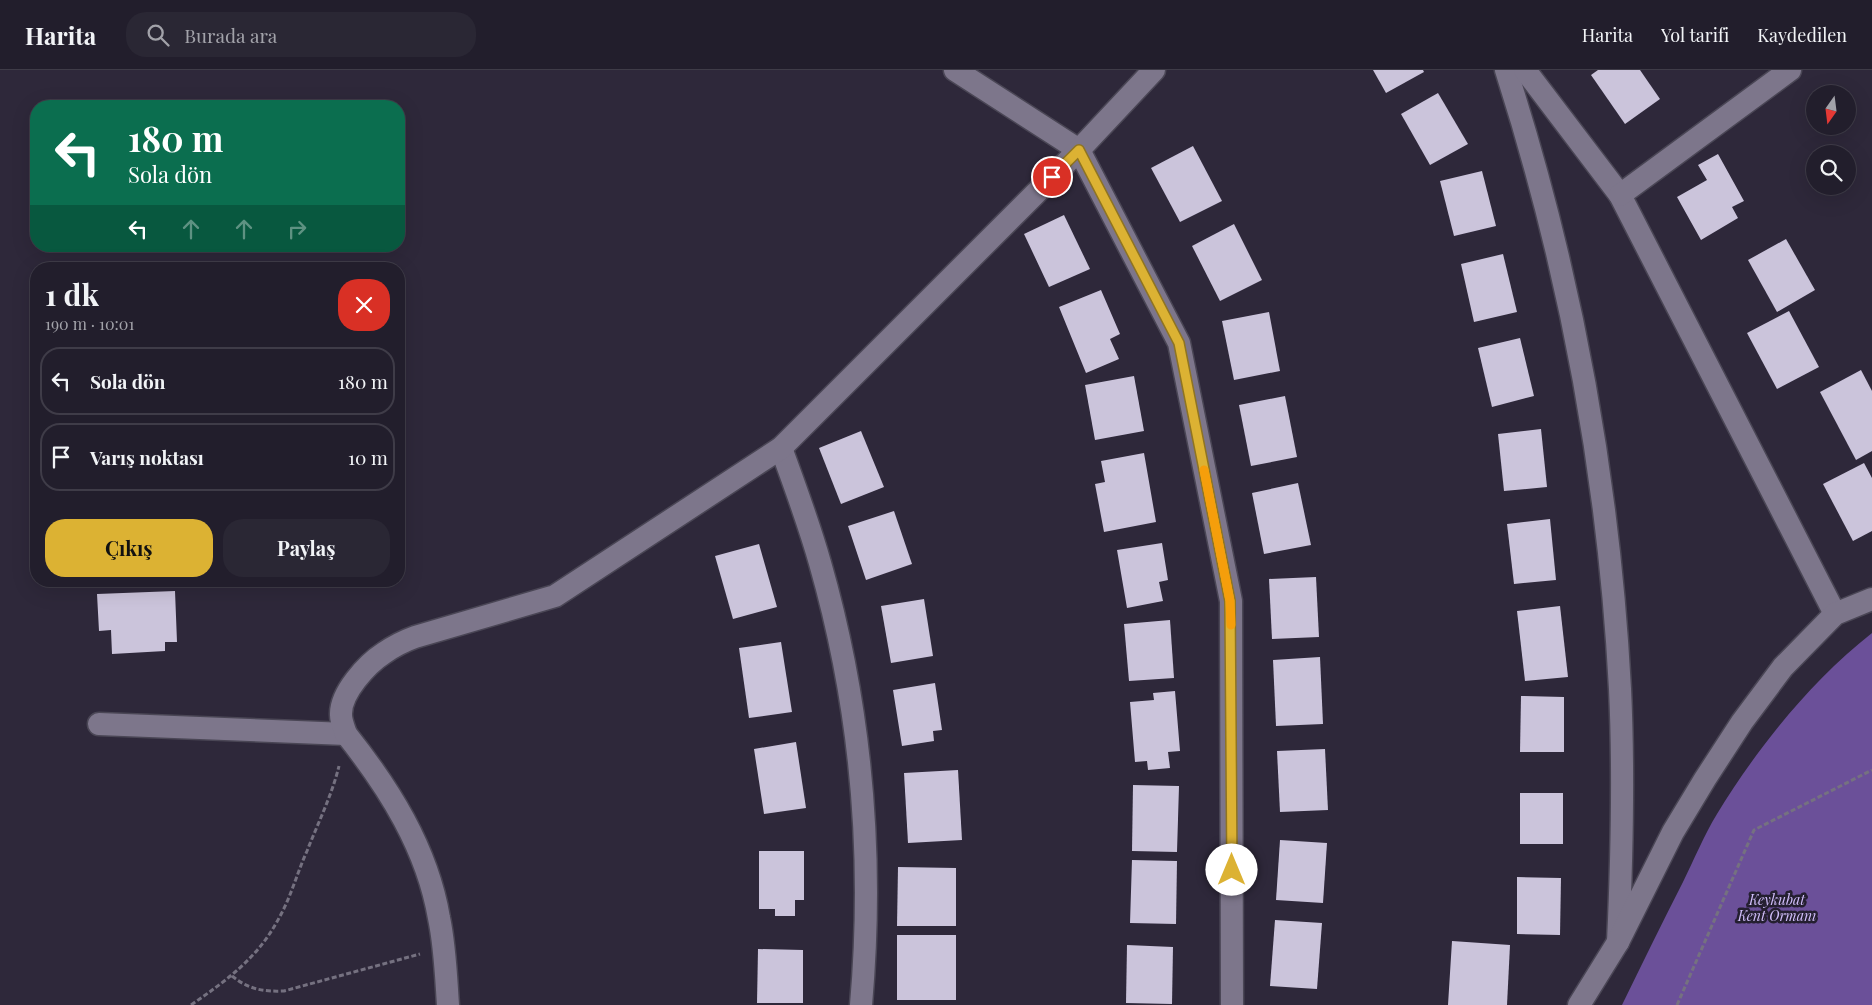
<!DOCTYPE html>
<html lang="tr">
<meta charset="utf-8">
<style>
:root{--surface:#221e2c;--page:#2a2734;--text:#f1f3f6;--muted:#a2a2a9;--line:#3f3c48;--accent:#dcb233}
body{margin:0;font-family:"Playfair Display",serif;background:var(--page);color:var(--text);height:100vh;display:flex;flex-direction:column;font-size:19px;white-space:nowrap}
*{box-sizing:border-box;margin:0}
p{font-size:16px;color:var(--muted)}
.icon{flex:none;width:28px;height:28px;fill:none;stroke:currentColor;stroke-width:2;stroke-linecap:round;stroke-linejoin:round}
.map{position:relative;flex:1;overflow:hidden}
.drawer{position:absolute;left:30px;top:192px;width:375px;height:325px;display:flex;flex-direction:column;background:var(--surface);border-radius:20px;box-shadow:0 5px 20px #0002,0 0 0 1px var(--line)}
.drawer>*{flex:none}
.top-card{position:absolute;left:30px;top:30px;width:375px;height:152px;border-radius:20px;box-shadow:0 5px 20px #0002,0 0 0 1px var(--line);background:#0b6e4f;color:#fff;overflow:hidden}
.needle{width:32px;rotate:194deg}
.buttons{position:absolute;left:1806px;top:15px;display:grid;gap:10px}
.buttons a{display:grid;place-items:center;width:50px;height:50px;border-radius:50%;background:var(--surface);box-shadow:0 5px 20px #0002,0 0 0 1px var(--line);font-size:25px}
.pin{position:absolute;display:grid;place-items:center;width:42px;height:42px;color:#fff;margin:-21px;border:2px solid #fff;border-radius:50%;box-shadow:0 1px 5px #0007}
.me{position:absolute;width:55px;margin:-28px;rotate:0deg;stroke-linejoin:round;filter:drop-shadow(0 0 4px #0008)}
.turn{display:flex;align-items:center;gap:18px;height:105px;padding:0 15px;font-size:22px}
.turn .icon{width:65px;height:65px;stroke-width:2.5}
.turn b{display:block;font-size:35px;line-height:42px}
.lanes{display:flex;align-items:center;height:48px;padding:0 15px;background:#0003;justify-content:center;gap:25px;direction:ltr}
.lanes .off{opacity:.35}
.round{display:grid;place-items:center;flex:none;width:52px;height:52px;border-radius:20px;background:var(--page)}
.overview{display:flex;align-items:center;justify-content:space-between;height:85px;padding:0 15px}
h1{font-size:30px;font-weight:700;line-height:38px}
.button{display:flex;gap:10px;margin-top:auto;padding:10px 15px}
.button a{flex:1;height:58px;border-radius:20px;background:var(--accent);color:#111;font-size:20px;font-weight:700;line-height:58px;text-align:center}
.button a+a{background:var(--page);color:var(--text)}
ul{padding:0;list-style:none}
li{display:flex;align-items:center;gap:15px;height:68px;margin:0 10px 8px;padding:0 5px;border:2px solid var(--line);border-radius:20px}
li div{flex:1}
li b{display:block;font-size:19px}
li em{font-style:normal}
header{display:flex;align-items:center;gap:30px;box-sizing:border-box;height:70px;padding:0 25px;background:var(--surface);border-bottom:1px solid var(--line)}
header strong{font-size:24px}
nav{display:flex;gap:28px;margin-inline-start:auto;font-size:18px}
.search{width:350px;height:45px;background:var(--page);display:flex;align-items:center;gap:12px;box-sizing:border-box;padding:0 18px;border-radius:20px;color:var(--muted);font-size:19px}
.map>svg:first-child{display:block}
.forest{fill:#6b5099}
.building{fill:#cbc4db}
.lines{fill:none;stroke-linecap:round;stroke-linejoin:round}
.street-casing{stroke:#4a4655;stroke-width:25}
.path{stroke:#757180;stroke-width:3;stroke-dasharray:5 2.5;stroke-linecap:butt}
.street{stroke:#7d768b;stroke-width:22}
.route-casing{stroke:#8f7421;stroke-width:12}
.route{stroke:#dcb233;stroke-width:9}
.slow{stroke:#f59e0b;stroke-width:9}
.labels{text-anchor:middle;stroke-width:5;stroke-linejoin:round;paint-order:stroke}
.park-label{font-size:14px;font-style:italic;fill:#d1befb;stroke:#241f30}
</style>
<header>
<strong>Harita</strong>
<div class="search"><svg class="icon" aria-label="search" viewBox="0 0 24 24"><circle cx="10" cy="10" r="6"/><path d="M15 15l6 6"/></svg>Burada ara</div>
<nav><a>Harita</a><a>Yol tarifi</a><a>Kaydedilen</a></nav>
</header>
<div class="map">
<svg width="1872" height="935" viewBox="0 0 1872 935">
<rect width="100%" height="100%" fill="#2e283a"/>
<!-- forest -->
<path class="forest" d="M1872 563V935H1622C1642 894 1662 853 1683 812 1694 790 1704 765 1717 744 1758 677 1810 612 1872 563Z"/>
<!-- building -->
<g class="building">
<polygon points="1373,0 1423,0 1424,2 1386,23"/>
<polygon points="1598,0 1640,0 1660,29 1625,54 1591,5"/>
<polygon points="1438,23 1468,74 1430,95 1401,44"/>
<polygon points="1193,76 1222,131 1180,152 1151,98"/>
<polygon points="1718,84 1744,131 1732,137 1738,148 1701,170 1677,127 1707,110 1698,95"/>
<polygon points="1482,101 1496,156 1454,166 1440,111"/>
<polygon points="1064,145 1090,199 1049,217 1024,164"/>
<polygon points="1234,154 1262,210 1220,231 1192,176"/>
<polygon points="1786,169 1815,220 1777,242 1748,190"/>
<polygon points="1503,184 1517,242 1474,252 1461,194"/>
<polygon points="1101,220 1120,264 1110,269 1119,289 1086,303 1059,237"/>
<polygon points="1789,241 1819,297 1777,319 1747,263"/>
<polygon points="1269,242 1280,301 1234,310 1222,251"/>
<polygon points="1520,268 1534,326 1492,337 1478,278"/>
<polygon points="1861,300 1872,321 1872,381 1856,390 1820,322"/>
<polygon points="1134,306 1144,361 1095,370 1085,315"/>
<polygon points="1285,326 1297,387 1251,396 1239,335"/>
<polygon points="1541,359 1547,417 1504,421 1498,364"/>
<polygon points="861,361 884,417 841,434 819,378"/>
<polygon points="1144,383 1156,452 1104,462 1095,414 1105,412 1101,391"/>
<polygon points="1864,393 1872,408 1872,461 1853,471 1823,414"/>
<polygon points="1298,413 1311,475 1264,484 1252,423"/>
<polygon points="894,441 912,494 866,510 848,456"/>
<polygon points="1550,449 1556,510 1514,514 1507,454"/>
<polygon points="1162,473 1168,510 1159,512 1163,531 1127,538 1117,480"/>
<polygon points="759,474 777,537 733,549 715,486"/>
<polygon points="1316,507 1319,567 1272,569 1269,509"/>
<polygon points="175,521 177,572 165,572 165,581 112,584 111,560 99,561 97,524"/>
<polygon points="924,529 933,586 891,593 881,536"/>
<polygon points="1560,536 1568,607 1525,611 1517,541"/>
<polygon points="1170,550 1174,608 1129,611 1124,554"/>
<polygon points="781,572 792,642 749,648 739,578"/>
<polygon points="1320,587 1323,654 1276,656 1273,590"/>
<polygon points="935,613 942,660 933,661 934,671 902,676 893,620"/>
<polygon points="1175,621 1180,681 1168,682 1170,698 1148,700 1147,691 1135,692 1130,632 1154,630 1153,623"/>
<polygon points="1521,626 1564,627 1564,682 1520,682"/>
<polygon points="796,672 806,738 764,744 754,679"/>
<polygon points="1325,679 1328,740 1280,742 1277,681"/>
<polygon points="958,700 962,770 908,773 904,703"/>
<polygon points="1133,715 1179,716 1177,782 1132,781"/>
<rect x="1520" y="723" width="43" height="51"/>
<polygon points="1280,770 1327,773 1323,833 1276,830"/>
<polygon points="759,781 804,781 804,830 795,830 795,846 775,846 775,839 759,839"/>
<polygon points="1132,790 1177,791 1176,854 1130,853"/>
<polygon points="898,797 956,798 956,856 897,856"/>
<polygon points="1517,807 1561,808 1560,865 1517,864"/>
<polygon points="1275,850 1322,853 1317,919 1270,916"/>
<rect x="897" y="865" width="59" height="65"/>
<polygon points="1452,871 1510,875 1507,935 1448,935"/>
<polygon points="1127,875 1173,877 1172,934 1126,933"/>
<polygon points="758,879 803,880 803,933 757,933"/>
</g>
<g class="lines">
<!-- street casing -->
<g class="street-casing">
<g id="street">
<polyline points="955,0 1079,80 1179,273 1231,531 1232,935"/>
<path d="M1506 0C1570 200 1609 408 1620 619 1624 703 1622 787 1618 872"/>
<polyline points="1525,0 1620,125 1835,544"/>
<polyline points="1620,125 1790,0"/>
<path d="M781 378C795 416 809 454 820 493 861 636 874 787 861 935"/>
<polyline points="99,654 346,664"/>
<path d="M448 935C446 906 445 876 439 848 427 778 389 718 346 664 344 658 341 651 341 645 340 623 367 594 384 583 394 576 404 571 415 567L555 526 781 378 1079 80 1154 0"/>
<polyline points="1579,935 1618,872 1673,762 1705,709 1742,652 1783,597 1835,544 1872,529"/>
</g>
</g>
<!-- path -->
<g class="path">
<path d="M232 906C248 919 263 922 284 921L420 884"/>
<path d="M191 935C227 910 258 888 279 848 291 827 297 803 307 781 318 753 332 725 339 696"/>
<polyline points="1677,935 1754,760 1872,700"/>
</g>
<!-- street -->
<use href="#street" class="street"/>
</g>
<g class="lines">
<!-- route casing -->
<g class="route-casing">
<polyline id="route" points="1052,107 1079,80 1179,273 1230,531 1232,800"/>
</g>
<!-- route -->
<use href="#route" class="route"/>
<!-- slow -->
<polyline class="slow" points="1204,400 1230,531 1231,555"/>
</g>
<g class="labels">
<!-- park labels -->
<g class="park-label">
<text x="1777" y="835">Keykubat<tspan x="1777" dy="16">Kent Ormanı</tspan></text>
</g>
</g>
</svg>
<div class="buttons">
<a><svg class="needle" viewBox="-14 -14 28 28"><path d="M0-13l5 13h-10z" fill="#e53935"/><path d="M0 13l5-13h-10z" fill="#a2a2a9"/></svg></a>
<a><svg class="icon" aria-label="search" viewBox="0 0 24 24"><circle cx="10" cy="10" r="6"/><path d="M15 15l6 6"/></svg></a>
</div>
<div class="pin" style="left:1052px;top:107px;background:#d93025"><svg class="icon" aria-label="arrive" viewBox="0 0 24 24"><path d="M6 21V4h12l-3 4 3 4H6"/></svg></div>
<svg class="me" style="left:1232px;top:800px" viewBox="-20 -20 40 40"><circle r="19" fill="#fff"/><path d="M0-13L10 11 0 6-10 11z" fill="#dcb233"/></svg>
<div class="top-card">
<div class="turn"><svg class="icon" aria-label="left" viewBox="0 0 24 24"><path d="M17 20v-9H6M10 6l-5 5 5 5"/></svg><div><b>180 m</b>Sola dön</div></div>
<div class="lanes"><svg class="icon" aria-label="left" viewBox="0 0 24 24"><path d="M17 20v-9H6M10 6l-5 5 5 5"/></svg><svg class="icon off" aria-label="ahead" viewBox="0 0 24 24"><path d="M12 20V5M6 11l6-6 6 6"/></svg><svg class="icon off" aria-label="ahead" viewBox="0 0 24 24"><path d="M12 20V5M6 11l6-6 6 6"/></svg><svg class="icon off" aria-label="right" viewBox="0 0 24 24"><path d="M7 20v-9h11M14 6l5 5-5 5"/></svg></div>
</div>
<section class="drawer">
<div class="overview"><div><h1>1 dk</h1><p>190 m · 10:01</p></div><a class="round" style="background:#d93025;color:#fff"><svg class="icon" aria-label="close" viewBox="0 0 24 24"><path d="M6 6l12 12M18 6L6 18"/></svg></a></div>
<ul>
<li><svg class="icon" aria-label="left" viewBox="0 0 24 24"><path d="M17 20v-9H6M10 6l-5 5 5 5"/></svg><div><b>Sola dön</b></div><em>180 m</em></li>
<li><svg class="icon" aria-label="arrive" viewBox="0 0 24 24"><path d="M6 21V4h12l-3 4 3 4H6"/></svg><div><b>Varış noktası</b></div><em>10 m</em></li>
</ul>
<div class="button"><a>Çıkış</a><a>Paylaş</a></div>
</section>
</div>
